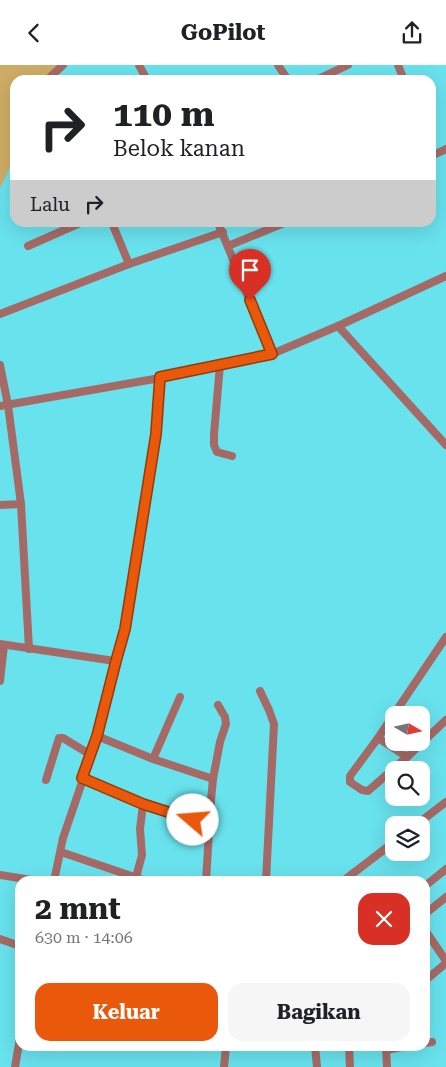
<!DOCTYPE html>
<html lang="id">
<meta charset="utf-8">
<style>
:root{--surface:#fff;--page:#f6f6f6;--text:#202124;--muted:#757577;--accent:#ea580c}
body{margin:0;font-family:"Roboto Serif",serif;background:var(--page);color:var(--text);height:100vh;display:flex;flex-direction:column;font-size:19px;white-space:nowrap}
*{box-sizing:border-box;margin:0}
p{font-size:16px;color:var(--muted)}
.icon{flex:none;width:28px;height:28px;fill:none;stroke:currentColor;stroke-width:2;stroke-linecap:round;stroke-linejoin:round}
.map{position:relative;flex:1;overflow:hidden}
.sheet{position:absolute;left:15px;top:811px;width:415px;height:175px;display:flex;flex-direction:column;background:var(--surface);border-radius:15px;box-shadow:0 5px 20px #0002}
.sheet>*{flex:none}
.banner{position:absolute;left:10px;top:10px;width:426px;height:152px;border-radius:15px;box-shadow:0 5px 20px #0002;background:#fff;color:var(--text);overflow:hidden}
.needle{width:32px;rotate:99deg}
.tools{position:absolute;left:385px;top:641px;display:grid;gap:10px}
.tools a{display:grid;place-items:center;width:45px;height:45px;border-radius:10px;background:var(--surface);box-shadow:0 5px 20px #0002;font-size:25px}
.pin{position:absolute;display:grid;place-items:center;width:42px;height:42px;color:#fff;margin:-51px -21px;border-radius:50% 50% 50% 0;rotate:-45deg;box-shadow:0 0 5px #0007}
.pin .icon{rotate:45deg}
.me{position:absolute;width:55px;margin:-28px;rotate:288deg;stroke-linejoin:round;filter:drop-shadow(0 0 4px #0008)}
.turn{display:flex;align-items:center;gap:18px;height:105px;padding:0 20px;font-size:22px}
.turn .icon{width:65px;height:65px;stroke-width:2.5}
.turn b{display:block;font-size:35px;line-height:42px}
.then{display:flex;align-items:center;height:48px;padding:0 20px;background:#0003;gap:10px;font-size:19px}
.round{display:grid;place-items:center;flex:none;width:52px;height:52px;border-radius:15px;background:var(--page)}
.summary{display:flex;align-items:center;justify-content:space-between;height:85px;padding:0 20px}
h1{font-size:30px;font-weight:700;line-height:38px}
.cta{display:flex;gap:10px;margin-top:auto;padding:10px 20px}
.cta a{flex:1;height:58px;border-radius:15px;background:var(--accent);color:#fff;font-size:20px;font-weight:700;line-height:58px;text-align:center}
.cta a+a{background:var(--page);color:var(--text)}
header{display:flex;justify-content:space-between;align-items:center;height:65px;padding:0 20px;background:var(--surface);font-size:22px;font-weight:700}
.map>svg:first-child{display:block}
.green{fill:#cfac66}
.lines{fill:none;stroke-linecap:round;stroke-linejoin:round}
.street{stroke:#a66a66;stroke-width:8}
.route-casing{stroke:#983908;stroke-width:12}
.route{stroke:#ea580c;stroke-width:9}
</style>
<header><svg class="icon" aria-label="back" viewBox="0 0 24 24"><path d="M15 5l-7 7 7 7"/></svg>GoPilot<svg class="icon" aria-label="share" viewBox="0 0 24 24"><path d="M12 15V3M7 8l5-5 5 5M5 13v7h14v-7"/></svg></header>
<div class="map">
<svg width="446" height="1002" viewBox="0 0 446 1002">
<rect width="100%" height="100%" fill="#68e2ed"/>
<!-- green -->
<polygon class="green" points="0,0 59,0 52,15 15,15 15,92 0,123"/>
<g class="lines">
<!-- street -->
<g class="street">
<polyline points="139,0 147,15"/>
<polyline points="278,0 288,15"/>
<polyline points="398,0 404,15"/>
<polyline points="47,15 63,0"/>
<polyline points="316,15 348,0"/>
<polyline points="431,91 446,84"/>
<polyline points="112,158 129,199"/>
<polyline points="218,158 272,289"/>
<polyline points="28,181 80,158"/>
<polyline points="228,181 284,158"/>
<polyline points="0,249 129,199 223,167"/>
<polyline points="338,261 446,380"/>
<polyline points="0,300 8,340 21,439 29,584"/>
<polyline points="220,300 214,369 214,380 217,387 232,391"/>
<polyline points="0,341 160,313 272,289 338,261 446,211"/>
<polyline points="0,440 21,439"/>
<polyline points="446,572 378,673 350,711 350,717 362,725 368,726 407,692 446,655"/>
<polyline points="0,579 115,596"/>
<polyline points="0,616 4,580"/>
<polyline points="260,626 269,645 274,659 266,816"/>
<polyline points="97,671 153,694 213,714"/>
<polyline points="378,673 407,692"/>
<polyline points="153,694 180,632"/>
<polyline points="83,713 143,739 209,761"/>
<polyline points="46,715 59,673 63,673 91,690"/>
<polyline points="416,760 446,737"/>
<polyline points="61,787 146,816"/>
<polyline points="0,810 38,816"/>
<polyline points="54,816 63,773 93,685 125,564 156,369 160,313"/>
<polyline points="135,816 142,790 140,764 143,739"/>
<polyline points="206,816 211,735 213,714 220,677 226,659 225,652 218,640"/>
<polyline points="343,816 394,777"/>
<polyline points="425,821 446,804"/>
<polyline points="425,849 446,832"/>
<polyline points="425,865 446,896"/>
<polyline points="0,874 20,881"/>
<polyline points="426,915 446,898"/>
<polyline points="425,978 432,977"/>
<polyline points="315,981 317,1002"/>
<polyline points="349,981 350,1002"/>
<polyline points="386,982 387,1002"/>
<polyline points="386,985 407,981"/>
<polyline points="15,1002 20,973"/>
<polyline points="224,1002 226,981"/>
</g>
</g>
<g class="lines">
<!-- route casing -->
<g class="route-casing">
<polyline id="route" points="193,755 143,739 82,713 97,671 116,596 125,564 156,369 160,312 272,289 250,235"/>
</g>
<!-- route -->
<use href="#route" class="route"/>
</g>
</svg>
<div class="tools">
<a><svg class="needle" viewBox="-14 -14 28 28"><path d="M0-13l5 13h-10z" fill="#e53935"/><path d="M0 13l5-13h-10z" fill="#757577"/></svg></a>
<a><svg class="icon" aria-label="search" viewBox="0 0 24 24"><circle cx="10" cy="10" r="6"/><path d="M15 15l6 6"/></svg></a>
<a><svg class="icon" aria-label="layers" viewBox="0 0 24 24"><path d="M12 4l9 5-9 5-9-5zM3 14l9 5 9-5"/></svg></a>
</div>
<div class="pin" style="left:250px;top:235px;background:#d93025"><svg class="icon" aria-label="arrive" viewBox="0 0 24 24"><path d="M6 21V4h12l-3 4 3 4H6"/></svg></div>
<svg class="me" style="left:193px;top:755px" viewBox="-20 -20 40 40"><circle r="19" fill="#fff"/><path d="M0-13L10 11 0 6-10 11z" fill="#ea580c"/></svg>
<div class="banner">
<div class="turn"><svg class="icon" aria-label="right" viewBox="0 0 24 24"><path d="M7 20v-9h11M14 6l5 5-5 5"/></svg><div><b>110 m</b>Belok kanan</div></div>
<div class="then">Lalu<svg class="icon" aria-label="right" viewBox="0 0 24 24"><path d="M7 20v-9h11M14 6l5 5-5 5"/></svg></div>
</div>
<section class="sheet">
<div class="summary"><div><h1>2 mnt</h1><p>630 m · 14:06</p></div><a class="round" style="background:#d93025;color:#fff"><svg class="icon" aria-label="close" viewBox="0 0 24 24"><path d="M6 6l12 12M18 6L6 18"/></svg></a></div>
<div class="cta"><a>Keluar</a><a>Bagikan</a></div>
</section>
</div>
